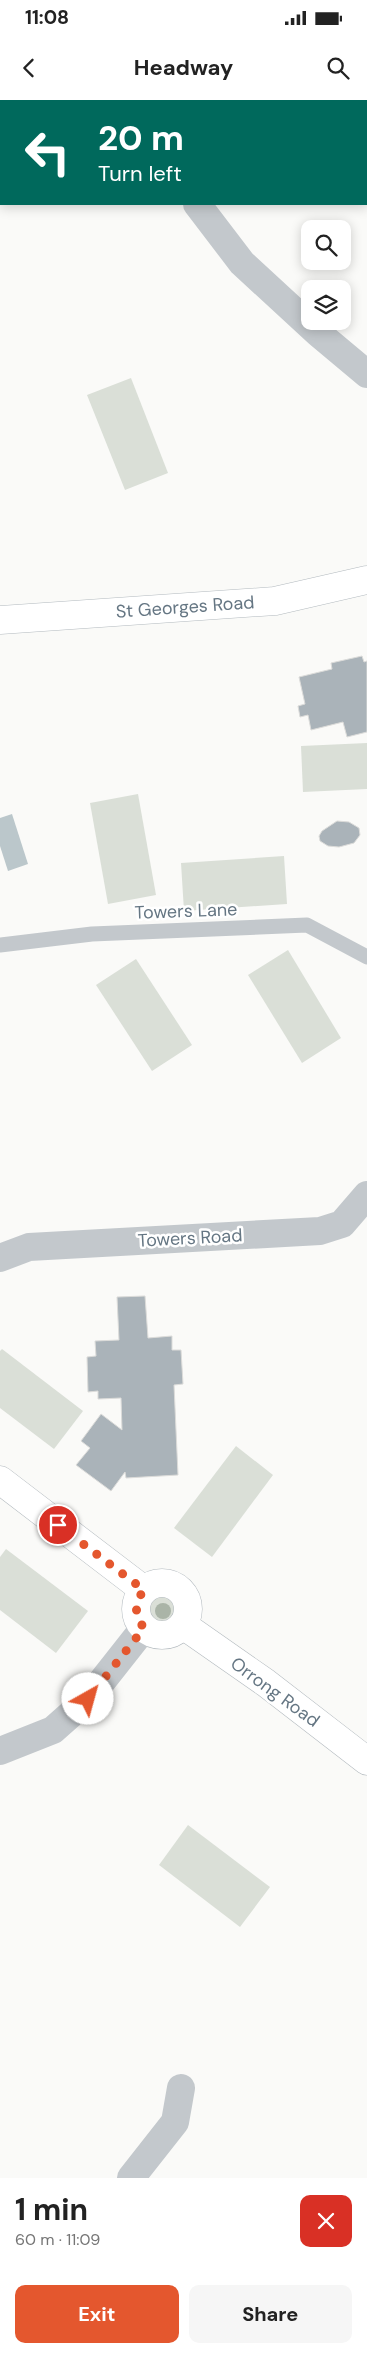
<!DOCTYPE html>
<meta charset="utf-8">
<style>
:root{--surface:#fff;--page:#f6f6f6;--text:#222;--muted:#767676;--accent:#e4572e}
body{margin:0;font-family:"DM Sans",sans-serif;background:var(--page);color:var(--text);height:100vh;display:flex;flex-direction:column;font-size:19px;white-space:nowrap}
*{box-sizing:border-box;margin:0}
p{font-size:16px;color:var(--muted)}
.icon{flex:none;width:28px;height:28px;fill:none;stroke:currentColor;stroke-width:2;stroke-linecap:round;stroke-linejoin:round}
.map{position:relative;height:2078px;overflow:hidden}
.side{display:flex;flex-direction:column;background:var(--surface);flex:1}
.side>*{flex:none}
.banner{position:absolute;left:0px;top:0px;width:368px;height:105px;box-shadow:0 2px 12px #0003;background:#00695c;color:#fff;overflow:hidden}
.tools{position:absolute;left:301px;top:120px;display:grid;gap:10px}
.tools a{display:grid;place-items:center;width:50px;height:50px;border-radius:10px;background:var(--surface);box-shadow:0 2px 12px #0003;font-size:25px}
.pin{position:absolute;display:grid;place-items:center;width:42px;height:42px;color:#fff;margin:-21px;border:2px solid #fff;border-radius:50%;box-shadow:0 1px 5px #0007}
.me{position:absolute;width:55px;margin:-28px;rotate:38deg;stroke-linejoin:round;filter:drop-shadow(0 0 4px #0008)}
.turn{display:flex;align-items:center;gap:18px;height:105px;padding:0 15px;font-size:22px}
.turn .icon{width:65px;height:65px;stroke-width:2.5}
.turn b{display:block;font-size:35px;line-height:42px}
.round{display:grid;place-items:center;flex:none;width:52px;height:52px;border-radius:10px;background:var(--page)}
.summary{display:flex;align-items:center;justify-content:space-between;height:85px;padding:0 15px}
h1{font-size:30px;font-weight:700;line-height:38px}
.action{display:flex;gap:10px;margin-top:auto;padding:10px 15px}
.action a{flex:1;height:58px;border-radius:10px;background:var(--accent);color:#fff;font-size:20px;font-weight:700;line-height:58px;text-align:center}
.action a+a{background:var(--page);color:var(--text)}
.status{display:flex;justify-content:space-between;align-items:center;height:35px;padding:0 25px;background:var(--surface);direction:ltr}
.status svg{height:14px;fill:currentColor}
header{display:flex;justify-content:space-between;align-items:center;height:65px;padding:0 15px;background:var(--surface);font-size:22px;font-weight:700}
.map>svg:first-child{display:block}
.green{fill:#dadfd7}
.water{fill:#bbc7cb}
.building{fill:#aab3b9;stroke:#dcdcda}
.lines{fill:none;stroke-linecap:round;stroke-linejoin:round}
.secondary-casing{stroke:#b3babf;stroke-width:29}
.lane{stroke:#c3c8cc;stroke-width:15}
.street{stroke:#c3c8cc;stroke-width:28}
.secondary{stroke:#fff;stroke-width:28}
.tree{fill:#aab4a7}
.route{stroke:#e4572e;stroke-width:9;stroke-dasharray:0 16.2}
.labels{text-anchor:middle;stroke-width:5;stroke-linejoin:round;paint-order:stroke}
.street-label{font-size:18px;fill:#657683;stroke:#fff}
</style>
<div class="status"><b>11:08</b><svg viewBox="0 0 49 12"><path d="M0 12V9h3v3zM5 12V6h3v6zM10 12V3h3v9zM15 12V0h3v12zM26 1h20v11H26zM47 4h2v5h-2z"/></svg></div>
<header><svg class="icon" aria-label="back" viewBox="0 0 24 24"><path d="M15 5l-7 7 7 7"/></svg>Headway<svg class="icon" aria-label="search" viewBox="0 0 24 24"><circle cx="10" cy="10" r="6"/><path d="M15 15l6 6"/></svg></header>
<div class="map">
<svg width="367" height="2078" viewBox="0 0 367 2078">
<rect width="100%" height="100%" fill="#fafaf8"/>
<!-- green -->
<g class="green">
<polygon points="131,278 168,373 125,390 87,295"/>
<polygon points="367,643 367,689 303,692 301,646"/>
<polygon points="138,694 156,795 108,804 90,703"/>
<polygon points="284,756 287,804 184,811 181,763"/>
<polygon points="288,850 341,938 302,963 248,875"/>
<polygon points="136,859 192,945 152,971 96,885"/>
<polygon points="2,1249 83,1311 54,1349 0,1308 0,1251"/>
<polygon points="236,1346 273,1375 212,1457 174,1428"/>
<polygon points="6,1449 88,1511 56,1553 0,1510 0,1457"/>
<circle cx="162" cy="1507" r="15"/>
<polygon points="188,1725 270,1787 240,1827 159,1765"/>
</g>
<!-- water -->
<polygon class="water" points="12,714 28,764 8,771 0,746 0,718"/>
<!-- building -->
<g class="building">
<polygon points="362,556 364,562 367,561 367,632 347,637 343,622 311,630 308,615 300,617 298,606 305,604 299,577 332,569 331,563"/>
<polygon points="337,721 349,722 359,728 360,735 354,743 339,747 328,746 320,741 319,736 322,731"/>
<polygon points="145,1196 148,1238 172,1236 172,1250 181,1250 183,1284 174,1285 178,1375 126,1378 125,1372 111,1391 76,1365 90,1348 81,1341 101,1314 122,1330 121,1298 98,1299 98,1291 88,1292 87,1257 96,1256 95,1241 119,1240 117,1197"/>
</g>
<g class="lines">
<!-- secondary casing -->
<g class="secondary-casing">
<g id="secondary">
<polyline points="0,520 275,501 367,480"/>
<polyline points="0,1380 144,1490"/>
<circle cx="162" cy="1509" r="26"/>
<polyline points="183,1525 266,1583 367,1661"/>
</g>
</g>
<!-- lane -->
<polyline class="lane" points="0,845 92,834 307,825 367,857"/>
<!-- street -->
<g class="street">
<polyline points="136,0 137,1"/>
<polyline points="197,104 242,163 318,233 367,274"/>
<polyline points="0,1158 29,1147 320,1131 342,1124 367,1095"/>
<polyline points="0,1651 53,1630 88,1599 144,1528"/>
<polyline points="131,2078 175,2022 181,1988"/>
</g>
<!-- secondary -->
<use href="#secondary" class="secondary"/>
</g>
<!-- trees -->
<circle class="tree" cx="163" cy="1511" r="8"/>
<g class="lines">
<!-- route -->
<path class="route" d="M58 1425 144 1490C134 1503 134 1515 144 1528L88 1599"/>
</g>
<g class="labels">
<!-- street labels -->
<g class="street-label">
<text transform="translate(185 507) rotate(-4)" y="6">St Georges Road</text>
<text transform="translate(186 811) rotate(-2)" y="6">Towers Lane</text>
<text transform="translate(190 1138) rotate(-3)" y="6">Towers Road</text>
<text transform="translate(275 1592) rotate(36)" y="6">Orrong Road</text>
</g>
</g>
</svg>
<div class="tools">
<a><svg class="icon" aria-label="search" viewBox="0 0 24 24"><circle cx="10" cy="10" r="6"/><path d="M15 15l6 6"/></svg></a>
<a><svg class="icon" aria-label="layers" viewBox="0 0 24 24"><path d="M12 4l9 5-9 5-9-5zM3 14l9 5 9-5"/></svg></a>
</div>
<div class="pin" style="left:58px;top:1425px;background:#d93025"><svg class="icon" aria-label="arrive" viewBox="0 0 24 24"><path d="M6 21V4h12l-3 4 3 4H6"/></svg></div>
<svg class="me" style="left:88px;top:1599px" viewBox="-20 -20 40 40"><circle r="19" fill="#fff"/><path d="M0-13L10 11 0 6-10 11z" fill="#e4572e"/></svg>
<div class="banner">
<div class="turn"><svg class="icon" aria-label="left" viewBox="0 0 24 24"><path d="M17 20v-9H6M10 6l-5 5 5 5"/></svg><div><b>20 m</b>Turn left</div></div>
</div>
</div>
<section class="side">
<div class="summary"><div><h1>1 min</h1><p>60 m · 11:09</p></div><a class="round" style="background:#d93025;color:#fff"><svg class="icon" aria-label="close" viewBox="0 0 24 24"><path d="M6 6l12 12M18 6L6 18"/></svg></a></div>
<div class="action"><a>Exit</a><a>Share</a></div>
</section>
